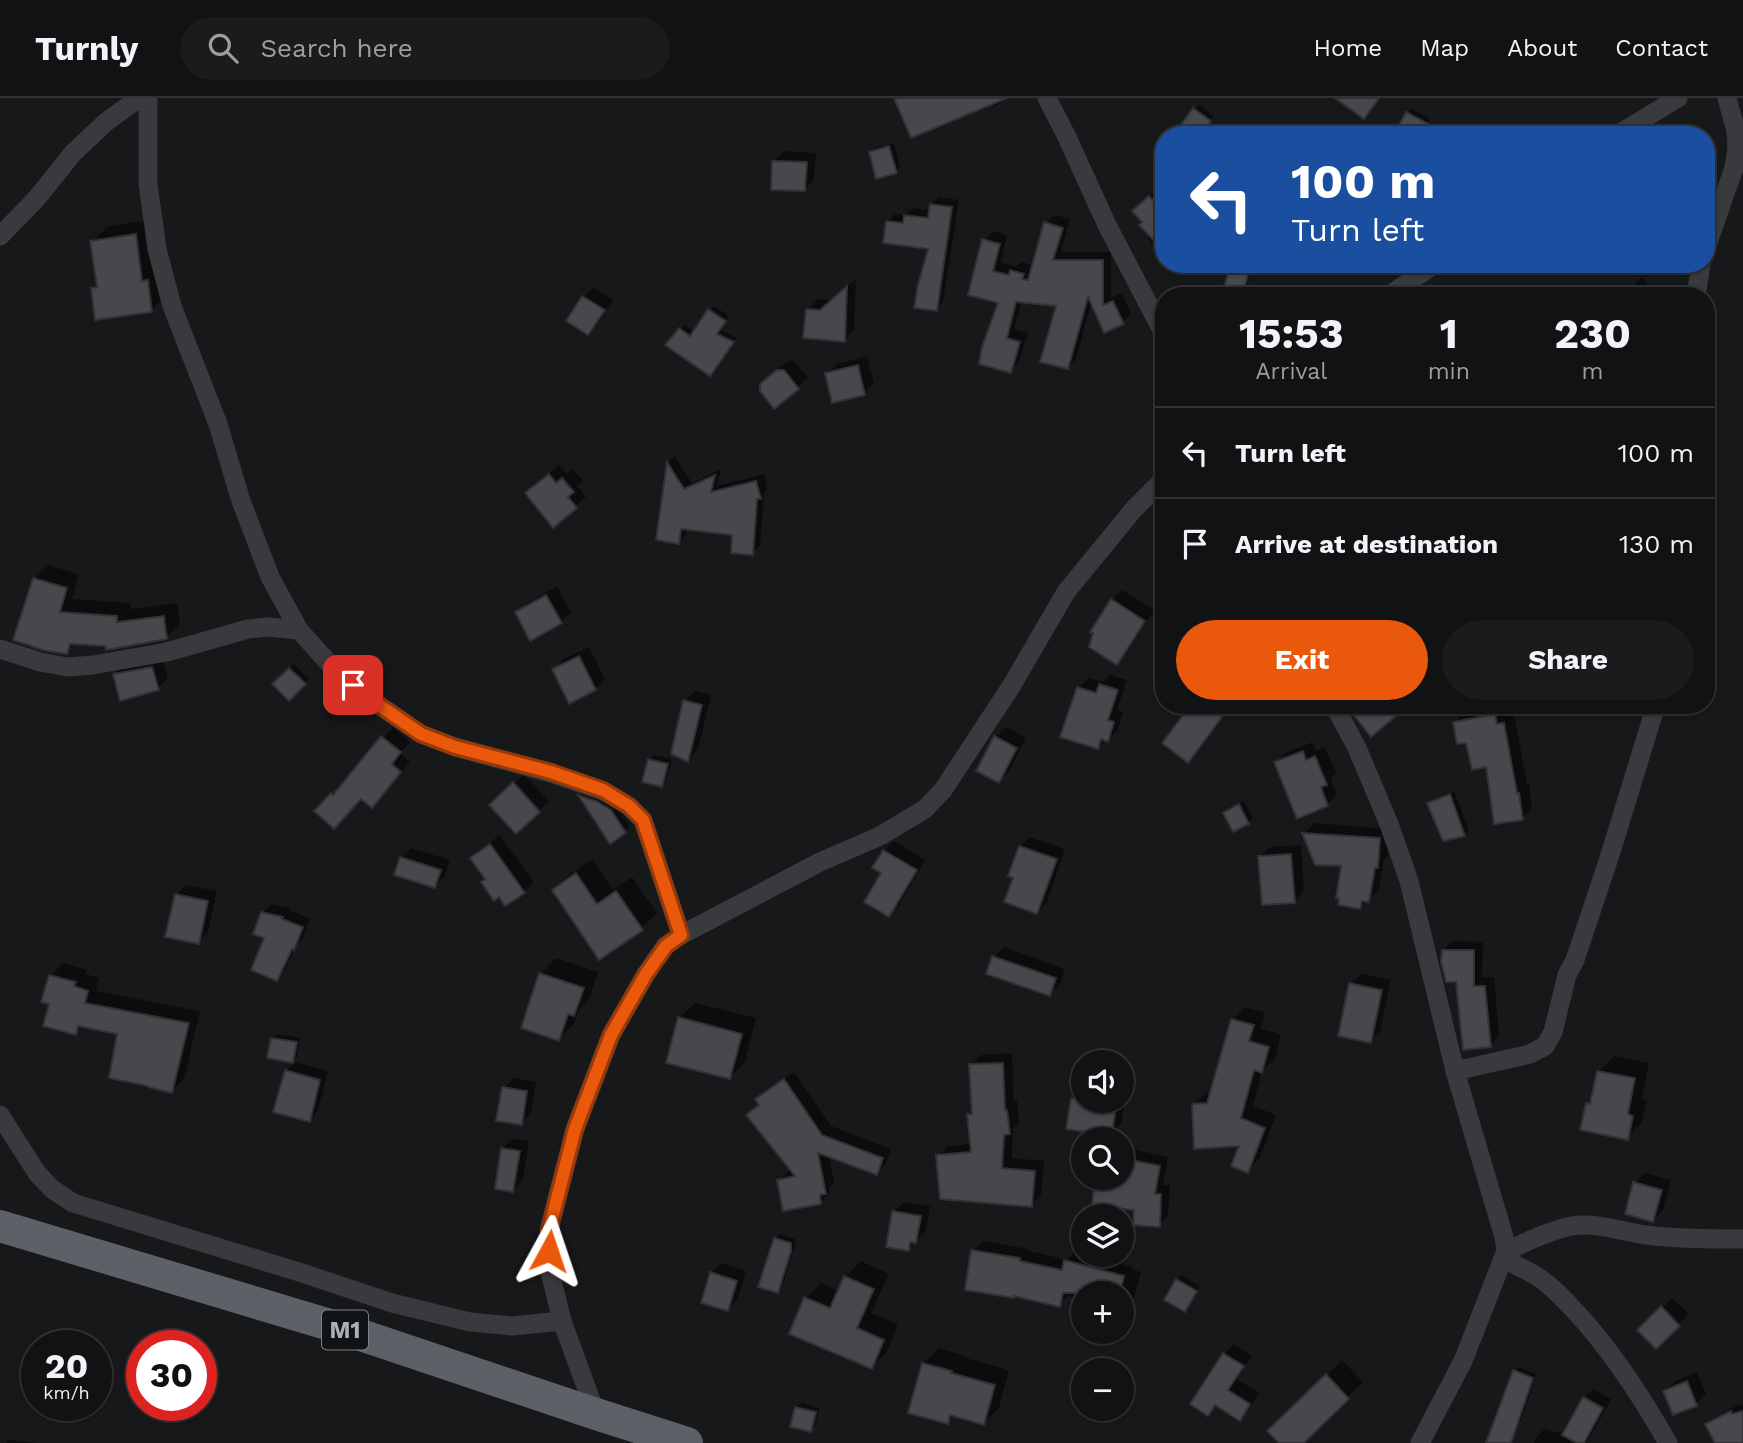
<!DOCTYPE html>
<meta charset="utf-8">
<style>
:root{--surface:#111213;--page:#1a1b1c;--text:#f1f3f6;--muted:#9c9ea0;--line:#303233;--accent:#ea580c}
body{margin:0;font-family:"Work Sans",sans-serif;background:var(--page);color:var(--text);height:100vh;display:flex;flex-direction:column;font-size:26px;white-space:nowrap}
*{box-sizing:border-box;margin:0}
p{font-size:23px;color:var(--muted)}
.icon{flex:none;width:38px;height:38px;fill:none;stroke:currentColor;stroke-width:2;stroke-linecap:round;stroke-linejoin:round}
.map{position:relative;flex:1;overflow:hidden}
.side{position:absolute;left:1155px;top:189px;width:560px;height:427px;display:flex;flex-direction:column;background:var(--surface);border-radius:28px;box-shadow:0 2px 5px #0004,0 0 0 2px var(--line)}
.side>*{flex:none}
.banner{position:absolute;left:1155px;top:28px;width:560px;height:147px;border-radius:28px;box-shadow:0 2px 5px #0004,0 0 0 2px var(--line);background:#1a4fa0;color:#fff;overflow:hidden}
.fabs{position:absolute;left:1071px;top:952px;display:grid;gap:14px}
.fabs a{display:grid;place-items:center;width:63px;height:63px;border-radius:50%;background:var(--surface);box-shadow:0 2px 5px #0004,0 0 0 2px var(--line);font-size:35px}
.speed{position:absolute;left:21px;top:1232px;display:flex;gap:14px;font-size:35px;font-weight:700;text-align:center}
.speed>*{display:grid;place-content:center;width:91px;height:91px;border-radius:50%;background:var(--surface);box-shadow:0 2px 5px #0004,0 0 0 2px var(--line);line-height:1}
.speed small{font-size:18px;font-weight:400}
.speed .limit{border:10px solid #d22;background:#fff;color:#111}
.pin{position:absolute;display:grid;place-items:center;width:60px;height:60px;color:#fff;margin:-30px;border-radius:14px;box-shadow:0 4px 10px #0006}
.me{position:absolute;width:77px;margin:-38px;rotate:5deg;stroke-linejoin:round;filter:drop-shadow(0 0 5px #0008)}
.turn{display:flex;align-items:center;gap:24px;height:147px;padding:0 21px;font-size:32px}
.turn .icon{width:91px;height:91px;stroke-width:2.5}
.turn b{display:block;font-size:49px;line-height:60px}
.eta{display:flex;justify-content:space-evenly;align-items:center;height:119px;text-align:center}
.eta b{font-size:42px;font-weight:700;line-height:49px}
.primary-button{display:flex;gap:14px;margin-top:auto;padding:14px 21px}
.primary-button a{flex:1;height:80px;border-radius:42px;background:var(--accent);color:#fff;font-size:28px;font-weight:700;line-height:80px;text-align:center}
.primary-button a+a{background:var(--page);color:var(--text)}
ul{padding:0;list-style:none}
li{display:flex;align-items:center;gap:21px;height:91px;padding:0 21px;border-top:2px solid var(--line)}
li div{flex:1}
li b{display:block;font-size:26px}
li em{font-style:normal}
header{display:flex;align-items:center;gap:42px;box-sizing:border-box;height:98px;padding:0 35px;background:var(--surface);border-bottom:2px solid var(--line)}
header strong{font-size:33px}
nav{display:flex;gap:38px;margin-inline-start:auto;font-size:24px}
.search{width:490px;height:63px;background:var(--page);display:flex;align-items:center;gap:18px;box-sizing:border-box;padding:0 24px;border-radius:38px;color:var(--muted);font-size:26px}
.map>svg:first-child{display:block}
.shadow{fill:#0007}
.building{fill:#46484c;stroke:#313235;stroke-width:2}
.lines{fill:none;stroke-linecap:round;stroke-linejoin:round}
.minor{stroke:#393a3e;stroke-width:19}
.trunk{stroke:#5d6066;stroke-width:32}
.route-casing{stroke:#983908;stroke-width:18}
.route{stroke:#ea580c;stroke-width:12}
.labels{text-anchor:middle;stroke-width:5;stroke-linejoin:round;paint-order:stroke}
.shield{fill:#121314;stroke:#7c8288;stroke-width:2}
.shield-label{font-size:23px;font-weight:bold;fill:#aab1b9}
</style>
<header>
<strong>Turnly</strong>
<div class="search"><svg class="icon" aria-label="search" viewBox="0 0 24 24"><circle cx="10" cy="10" r="6"/><path d="M15 15l6 6"/></svg>Search here</div>
<nav><a>Home</a><a>Map</a><a>About</a><a>Contact</a></nav>
</header>
<div class="map">
<svg width="1743" height="1345" viewBox="0 0 1743 1345">
<rect width="100%" height="100%" fill="#171819"/>
<!-- shadow -->
<g class="shadow">
<polygon points="899,0 1008,0 994,9 991,5"/>
<polygon points="1199,7 1214,18 1202,34 1195,11"/>
<polygon points="1412,11 1430,20 1422,37 1407,15"/>
<polygon points="894,45 900,69 896,74 871,55 875,50"/>
<polygon points="784,53 816,55 814,82 804,92 774,63"/>
<polygon points="1160,89 1164,94 1164,148 1159,152 1148,140 1151,137 1144,124 1144,103"/>
<polygon points="939,99 959,102 943,204 936,211 931,149 888,123 895,116 905,117 913,110 931,113 932,106"/>
<polygon points="1055,117 1070,121 1061,154 1111,154 1111,200 1122,195 1131,216 1123,224 1092,203 1076,261 1067,270 1059,207 1022,203 1014,231 1028,235 1019,264 1010,273 1001,204 984,142 993,133 1007,137 1001,164 1016,169 1021,164 1034,168 1046,125"/>
<polygon points="151,122 167,196 152,212 93,191 98,185 92,144 108,128"/>
<polygon points="1232,166 1253,166 1244,198 1228,198"/>
<polygon points="1642,179 1659,198 1623,198"/>
<polygon points="856,181 854,232 844,242 808,211 818,201 831,202"/>
<polygon points="594,189 613,202 598,225 588,235 584,199"/>
<polygon points="714,208 729,218 720,231 737,240 710,276 680,231 685,227 694,234"/>
<polygon points="867,258 874,285 864,295 827,276 837,266"/>
<polygon points="788,263 794,263 808,280 798,289 772,276"/>
<polygon points="675,358 692,385 721,371 717,388 764,376 767,392 764,395 760,447 752,455 734,436 687,430 686,437 678,444 658,441 668,364"/>
<polygon points="559,367 567,376 573,371 583,383 577,388 586,399 554,427 537,385"/>
<polygon points="48,467 79,476 72,501 130,505 130,511 177,505 180,526 166,540 106,547 76,545 66,554 34,481"/>
<polygon points="557,488 571,514 561,524 517,515 527,505"/>
<polygon points="1122,492 1154,512 1126,555 1117,564 1096,534 1092,533 1112,502"/>
<polygon points="589,549 605,581 595,591 554,571 564,561"/>
<polygon points="162,560 168,580 158,590 114,577 124,567"/>
<polygon points="294,566 309,581 289,600 275,586"/>
<polygon points="1110,577 1127,582 1117,612 1123,614 1118,632 1098,649 1079,590 1089,580 1103,584"/>
<polygon points="695,593 711,597 698,652 688,662 685,603"/>
<polygon points="1193,607 1231,607 1198,652 1188,662"/>
<polygon points="1502,607 1505,607 1507,617 1514,615 1527,686 1529,686 1532,710 1522,720 1488,667 1455,624 1465,614"/>
<polygon points="393,629 410,644 400,655 410,664 372,708 361,699 344,718 332,696 342,687 343,688"/>
<polygon points="1006,629 1026,640 1009,673 999,683 996,639"/>
<polygon points="1313,644 1316,653 1325,649 1336,675 1331,680 1337,697 1327,707 1276,665 1286,655"/>
<polygon points="654,657 672,661 666,683 662,687 650,662"/>
<polygon points="524,676 549,703 539,713 491,707"/>
<polygon points="1454,693 1469,732 1464,737 1429,706 1434,701"/>
<polygon points="584,694 615,707 630,729 610,743 580,698"/>
<polygon points="1244,703 1253,720 1248,724 1234,732 1225,715 1229,711"/>
<polygon points="1314,725 1389,731 1388,758 1384,762 1379,792 1360,809 1343,767 1317,765 1305,735"/>
<polygon points="500,737 534,784 524,794 487,781 472,760 482,750"/>
<polygon points="1030,739 1065,751 1047,804 1037,814 1016,779 1020,749"/>
<polygon points="894,743 925,762 899,807 889,817 883,775 884,753"/>
<polygon points="1301,747 1304,793 1294,803 1260,759 1270,749"/>
<polygon points="411,750 450,762 445,778 435,788 401,760"/>
<polygon points="592,761 613,792 632,779 657,815 641,831 554,792 569,777"/>
<polygon points="186,787 217,793 208,834 198,844 176,797"/>
<polygon points="271,806 290,810 289,812 310,821 302,842 296,848 285,872 277,881 267,839 263,815"/>
<polygon points="1453,843 1483,844 1482,880 1494,879 1499,938 1490,948 1443,852"/>
<polygon points="1004,849 1065,871 1060,886 1050,896 994,859"/>
<polygon points="556,860 598,874 589,901 579,911 574,926 559,941 523,929 541,876"/>
<polygon points="63,865 87,872 86,876 99,880 96,893 200,913 184,981 171,993 119,935 83,928 75,935 51,905 51,878"/>
<polygon points="1361,876 1391,882 1380,933 1370,943 1351,886"/>
<polygon points="695,905 756,920 745,964 730,979 679,920"/>
<polygon points="1245,909 1265,914 1261,931 1281,936 1275,961 1262,973 1253,1008 1276,1017 1260,1060 1247,1073 1241,1047 1194,1007 1207,994 1212,994 1233,922"/>
<polygon points="277,936 300,940 297,958 293,963 272,940"/>
<polygon points="1012,955 1014,1003 1017,1003 1019,1025 1013,1030 1012,1060 1044,1063 1041,1097 1031,1107 938,1058 948,1048 972,1046 969,1017 974,1013 970,967 981,957"/>
<polygon points="1614,958 1649,965 1642,1001 1647,1003 1642,1024 1627,1040 1587,1006 1593,1000 1599,974"/>
<polygon points="295,964 328,973 318,1013 309,1022 286,973"/>
<polygon points="794,974 831,1028 891,1051 886,1065 877,1075 829,1057 834,1085 829,1090 830,1095 820,1104 779,1082 789,1073 792,1072 748,1017 760,1006 757,1002 767,992"/>
<polygon points="514,980 536,984 531,1015 521,1025 504,990"/>
<polygon points="1082,990 1083,1003 1122,1003 1122,996 1126,996 1121,1026 1111,1036 1072,1001"/>
<polygon points="512,1041 529,1043 523,1082 513,1092 502,1051"/>
<polygon points="1122,1049 1168,1059 1163,1087 1170,1087 1168,1118 1159,1127 1136,1111 1094,1106 1097,1080 1122,1080"/>
<polygon points="1645,1075 1671,1082 1663,1112 1653,1122 1635,1085"/>
<polygon points="904,1104 930,1108 926,1133 908,1151 894,1114"/>
<polygon points="780,1136 795,1141 795,1147 782,1189 777,1193 775,1141"/>
<polygon points="983,1143 1029,1151 1029,1153 1067,1162 1075,1153 1083,1155 1083,1157 1089,1157 1133,1169 1132,1171 1141,1174 1133,1203 1123,1213 1122,1195 1083,1195 1083,1202 1068,1198 1059,1207 973,1153"/>
<polygon points="861,1163 889,1176 871,1215 898,1226 887,1254 871,1269 806,1200 821,1185 839,1193 845,1179"/>
<polygon points="721,1165 746,1173 738,1201 728,1211 711,1175"/>
<polygon points="1181,1177 1200,1188 1189,1208 1185,1212 1177,1182"/>
<polygon points="1672,1200 1689,1216 1656,1249 1640,1232"/>
<polygon points="1234,1246 1252,1258 1237,1281 1259,1295 1249,1311 1239,1320 1217,1306 1208,1316 1224,1256"/>
<polygon points="939,1250 966,1258 966,1260 1009,1272 999,1310 983,1325 954,1317 947,1324 923,1266"/>
<polygon points="1342,1262 1363,1284 1301,1345 1281,1345 1269,1333"/>
<polygon points="1519,1269 1536,1276 1521,1323 1516,1328 1514,1273"/>
<polygon points="1697,1274 1706,1296 1696,1306 1665,1293 1675,1283"/>
<polygon points="1593,1291 1611,1301 1587,1345 1534,1345 1536,1340 1544,1331 1564,1336 1584,1300"/>
<polygon points="801,1305 819,1310 815,1328 810,1332 797,1310"/>
<polygon points="1740,1306 1741,1308 1743,1308 1743,1340 1732,1345 1717,1345 1707,1326 1716,1318"/>
<polygon points="9,1342 36,1345 6,1345"/>
</g>
<!-- building -->
<g class="building">
<polygon points="894,0 1007,0 911,40"/>
<polygon points="1335,0 1379,0 1364,21"/>
<polygon points="1193,10 1211,23 1201,37 1192,37 1180,28"/>
<polygon points="1406,14 1449,37 1394,37"/>
<polygon points="889,48 897,75 876,81 869,54"/>
<polygon points="772,63 807,64 805,93 771,92"/>
<polygon points="1149,98 1164,114 1164,153 1139,127 1142,124 1132,113"/>
<polygon points="930,106 952,109 937,213 914,210 918,187 928,151 883,145 886,123 903,125 904,117 928,120"/>
<polygon points="1044,124 1063,130 1053,162 1103,162 1103,207 1113,203 1124,226 1104,235 1088,199 1068,271 1040,264 1056,208 1016,204 1007,240 1020,244 1011,275 979,266 982,249 998,205 968,197 982,141 1000,146 993,173 1009,177 1010,172 1024,176 1022,181 1028,182"/>
<polygon points="136,136 142,183 148,182 152,214 95,222 91,190 97,189 90,143"/>
<polygon points="1230,166 1251,166 1242,198 1222,198"/>
<polygon points="847,188 845,244 803,240 806,211 820,212"/>
<polygon points="582,198 605,212 588,237 566,223"/>
<polygon points="708,211 726,223 717,236 734,244 710,278 665,247 679,230 690,238"/>
<polygon points="858,267 865,297 832,305 825,275"/>
<polygon points="777,272 784,272 799,291 774,311 760,293 760,286"/>
<polygon points="667,364 684,391 715,377 711,394 756,383 761,401 757,401 753,457 731,455 732,437 681,431 679,446 656,442"/>
<polygon points="549,376 556,385 562,380 574,394 568,399 577,410 553,430 525,395"/>
<polygon points="33,480 67,490 60,514 117,518 117,524 164,518 167,541 106,552 105,548 70,546 67,556 43,552 13,542"/>
<polygon points="546,497 562,525 530,543 515,514"/>
<polygon points="1111,501 1145,523 1117,567 1089,549 1093,535 1090,534"/>
<polygon points="579,558 596,592 569,606 552,571"/>
<polygon points="152,569 159,592 120,603 113,576"/>
<polygon points="289,570 306,586 289,603 272,586"/>
<polygon points="1099,586 1118,592 1108,622 1114,624 1108,644 1101,641 1098,651 1060,639 1077,589 1096,595"/>
<polygon points="683,602 702,607 688,664 671,656"/>
<polygon points="1191,607 1212,607 1224,616 1188,665 1162,645"/>
<polygon points="1348,607 1409,607 1371,639 1353,616"/>
<polygon points="1495,616 1497,626 1504,625 1517,695 1519,695 1523,722 1494,726 1486,669 1472,672 1466,645 1457,646 1453,624"/>
<polygon points="381,638 401,654 392,666 401,674 372,710 361,701 334,731 314,713 331,695 333,697"/>
<polygon points="994,638 1017,650 999,685 976,673"/>
<polygon points="1303,653 1306,662 1315,658 1327,687 1321,689 1328,708 1297,721 1274,664"/>
<polygon points="648,661 668,666 662,689 642,684"/>
<polygon points="513,684 540,714 516,736 489,707"/>
<polygon points="1450,696 1465,738 1443,743 1427,705"/>
<polygon points="578,697 598,704 611,712 626,735 610,746"/>
<polygon points="1239,706 1249,726 1233,734 1223,715"/>
<polygon points="1302,735 1380,740 1378,770 1375,770 1369,804 1362,803 1360,811 1338,807 1339,801 1336,800 1341,768 1315,767"/>
<polygon points="490,746 525,795 505,808 499,799 494,803 481,784 485,781 470,760"/>
<polygon points="1019,748 1057,761 1037,816 1004,804 1013,780 1008,778"/>
<polygon points="883,752 917,772 889,819 864,804 881,775 872,770"/>
<polygon points="1291,756 1295,805 1262,807 1258,758"/>
<polygon points="400,759 441,772 435,790 394,777"/>
<polygon points="576,775 597,806 616,793 643,832 599,862 552,792"/>
<polygon points="175,796 208,803 199,846 165,839"/>
<polygon points="261,814 283,819 282,821 303,829 294,852 292,851 277,883 251,872 264,840 253,836"/>
<polygon points="1442,852 1474,852 1474,888 1485,888 1491,949 1463,952 1456,884 1446,884 1441,864"/>
<polygon points="992,858 1056,880 1050,898 986,876"/>
<polygon points="539,875 584,890 574,918 568,916 559,943 521,930"/>
<polygon points="49,877 76,884 74,888 88,893 85,905 189,925 172,995 148,989 148,988 109,980 117,936 78,928 76,937 43,928 49,906 41,904"/>
<polygon points="1349,885 1382,892 1371,945 1338,938"/>
<polygon points="678,919 742,936 730,981 666,965"/>
<polygon points="1231,921 1254,927 1249,943 1269,949 1262,975 1254,972 1241,1020 1265,1030 1248,1075 1231,1068 1239,1048 1194,1051 1192,1006 1207,1005"/>
<polygon points="271,940 297,944 293,965 267,960"/>
<polygon points="1003,965 1005,1012 1007,1012 1010,1036 1004,1037 1002,1070 1035,1073 1032,1109 940,1101 936,1057 971,1054 967,1016 972,1016 969,966"/>
<polygon points="285,972 320,982 310,1024 273,1014"/>
<polygon points="1597,973 1635,980 1628,1016 1633,1018 1628,1042 1580,1032 1586,1005 1590,1006"/>
<polygon points="784,981 822,1037 883,1060 877,1077 818,1055 826,1096 820,1097 821,1106 783,1113 777,1082 795,1078 746,1017 759,1007 755,1001"/>
<polygon points="502,989 527,993 522,1027 496,1023"/>
<polygon points="1071,1000 1083,1001 1083,1003 1116,1006 1112,1038 1066,1031"/>
<polygon points="501,1050 520,1053 513,1094 495,1091"/>
<polygon points="1122,1060 1160,1068 1155,1096 1161,1096 1160,1129 1133,1127 1134,1112 1092,1108 1095,1080 1122,1080"/>
<polygon points="1633,1084 1662,1092 1653,1124 1625,1116"/>
<polygon points="892,1113 921,1118 916,1145 910,1144 909,1153 886,1149"/>
<polygon points="774,1140 791,1145 791,1153 778,1195 758,1189"/>
<polygon points="971,1152 1020,1160 1020,1163 1062,1172 1064,1162 1124,1178 1120,1195 1063,1195 1060,1209 1014,1198 1014,1200 965,1192"/>
<polygon points="710,1174 737,1183 728,1213 701,1205"/>
<polygon points="844,1178 874,1191 857,1230 884,1242 872,1271 789,1236 804,1199 830,1210"/>
<polygon points="1176,1181 1197,1193 1185,1214 1164,1202"/>
<polygon points="1661,1208 1680,1228 1656,1251 1637,1232"/>
<polygon points="1223,1255 1244,1268 1228,1292 1250,1306 1240,1323 1215,1307 1208,1318 1190,1306"/>
<polygon points="922,1265 952,1273 951,1275 995,1287 984,1327 950,1317 948,1326 908,1315"/>
<polygon points="1513,1272 1533,1280 1511,1345 1486,1345"/>
<polygon points="1326,1276 1349,1301 1304,1345 1279,1345 1267,1333"/>
<polygon points="1687,1283 1697,1308 1673,1317 1663,1293"/>
<polygon points="1583,1299 1603,1310 1584,1345 1577,1345 1562,1337"/>
<polygon points="795,1309 816,1314 811,1334 790,1329"/>
<polygon points="1731,1313 1732,1316 1743,1313 1743,1345 1715,1345 1705,1326"/>
</g>
<g class="lines">
<!-- minor -->
<g class="minor">
<polyline points="148,0 148,86 157,151 172,208 218,326 241,403 270,479 299,532 334,571 373,603 421,636 455,649 551,675 603,693 629,708 643,722 681,837"/>
<polyline points="1047,0 1066,37 1107,127 1164,236"/>
<polyline points="1617,37 1678,0"/>
<polyline points="0,138 37,100 73,55 106,24 139,0"/>
<polyline points="1706,150 1734,70 1737,50 1736,33 1727,0"/>
<polyline points="1388,198 1435,166"/>
<polyline points="1696,198 1701,166"/>
<polyline points="0,551 40,564 68,569 93,567 167,554 248,531 268,529 299,532"/>
<polyline points="1334,607 1357,650 1389,726 1409,783 1455,973 1504,1139 1506,1153 1463,1263 1420,1345"/>
<polyline points="1455,973 1530,956 1545,948 1553,934 1567,877 1575,862 1610,757 1656,607"/>
<polyline points="0,1017 37,1075 52,1091 73,1105 299,1174 392,1205 470,1224 512,1228 562,1223"/>
<path d="M1506 1153C1527 1144 1550 1132 1572 1128 1597 1124 1622 1134 1646 1137 1679 1141 1710 1141 1743 1141"/>
<path d="M1504 1161C1515 1167 1527 1172 1538 1179 1556 1191 1570 1208 1585 1224 1619 1264 1642 1300 1668 1345"/>
<polyline points="596,1316 562,1223 550,1174 549,1132 575,1031 611,937 646,876 665,848 681,837 820,764 880,738 925,711 943,692 1012,587 1066,494 1134,411 1164,381"/>
</g>
<!-- trunk -->
<polyline class="trunk" points="0,1128 340,1230 596,1316 687,1345"/>
</g>
<g class="lines">
<!-- route casing -->
<g class="route-casing">
<polyline id="route" points="353,587 373,603 421,636 455,649 551,674 603,692 629,708 643,722 681,837 666,848 646,876 611,937 575,1031 549,1132 549,1153"/>
</g>
<!-- route -->
<use href="#route" class="route"/>
</g>
<g class="labels">
<!-- shield labels -->
<rect class="shield" x="322" y="1212.5" width="46" height="39" rx="5"/>
<g class="shield-label">
<text x="345" y="1240">M1</text>
</g>
</g>
</svg>
<div class="fabs">
<a><svg class="icon" aria-label="sound" viewBox="0 0 24 24"><path d="M4 9h4l5-4v14l-5-4H4zM17 9q2 3 0 6"/></svg></a>
<a><svg class="icon" aria-label="search" viewBox="0 0 24 24"><circle cx="10" cy="10" r="6"/><path d="M15 15l6 6"/></svg></a>
<a><svg class="icon" aria-label="layers" viewBox="0 0 24 24"><path d="M12 4l9 5-9 5-9-5zM3 14l9 5 9-5"/></svg></a>
<a>+</a>
<a>−</a>
</div>
<div class="speed"><div>20<small>km/h</small></div><div class="limit">30</div></div>
<div class="pin" style="left:353px;top:587px;background:#d93025"><svg class="icon" aria-label="arrive" viewBox="0 0 24 24"><path d="M6 21V4h12l-3 4 3 4H6"/></svg></div>
<svg class="me" style="left:549px;top:1153px" viewBox="-20 -20 40 40"><path d="M0-17L14 15 0 8-14 15z" fill="#ea580c" stroke="#fff" stroke-width="4"/></svg>
<div class="banner">
<div class="turn"><svg class="icon" aria-label="left" viewBox="0 0 24 24"><path d="M17 20v-9H6M10 6l-5 5 5 5"/></svg><div><b>100 m</b>Turn left</div></div>
</div>
<section class="side">
<div class="eta">
<div><b>15:53</b><p>Arrival</p></div>
<div><b>1</b><p>min</p></div>
<div><b>230</b><p>m</p></div>
</div>
<ul>
<li><svg class="icon" aria-label="left" viewBox="0 0 24 24"><path d="M17 20v-9H6M10 6l-5 5 5 5"/></svg><div><b>Turn left</b></div><em>100 m</em></li>
<li><svg class="icon" aria-label="arrive" viewBox="0 0 24 24"><path d="M6 21V4h12l-3 4 3 4H6"/></svg><div><b>Arrive at destination</b></div><em>130 m</em></li>
</ul>
<div class="primary-button"><a>Exit</a><a>Share</a></div>
</section>
</div>
